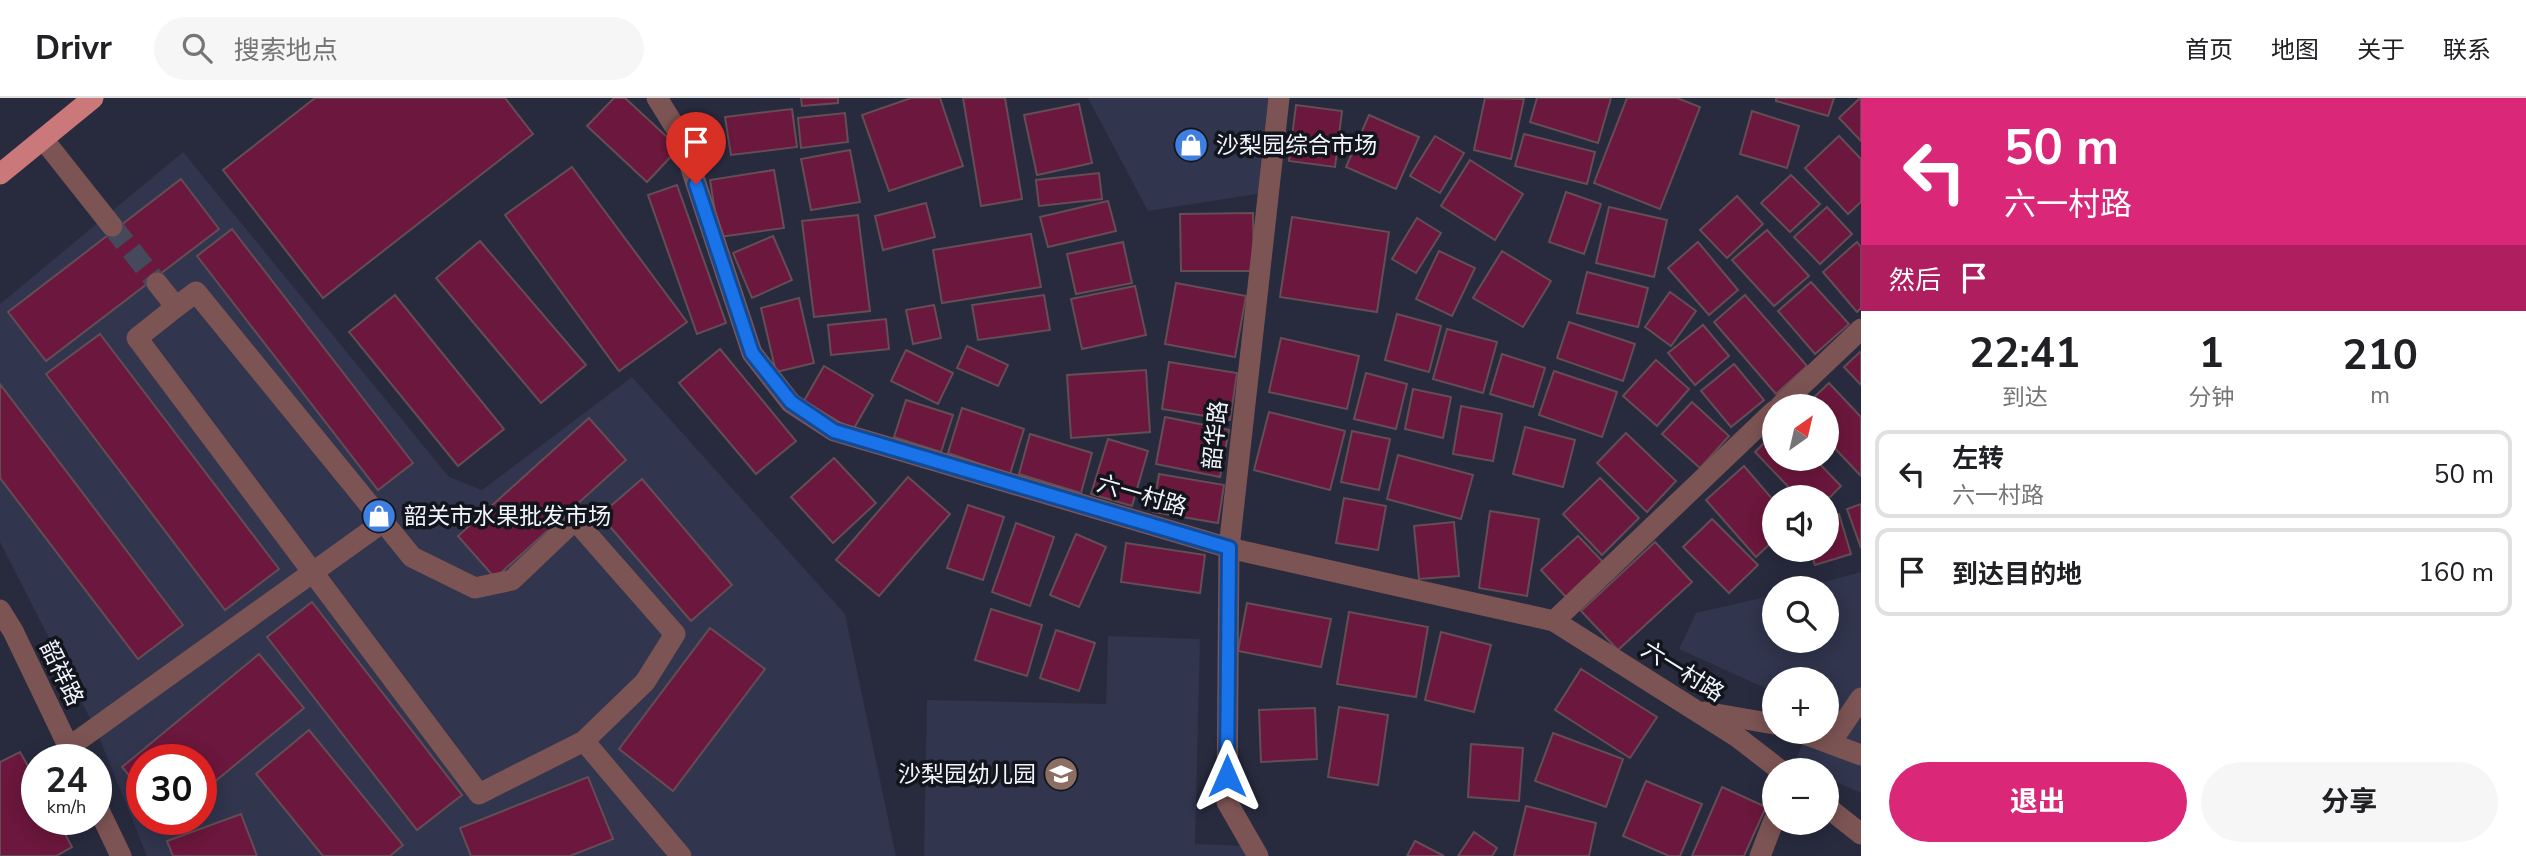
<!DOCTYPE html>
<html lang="zh">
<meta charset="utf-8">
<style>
:root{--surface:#fff;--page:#f6f6f6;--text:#202124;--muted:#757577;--line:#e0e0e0;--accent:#db2777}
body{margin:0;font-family:"Nunito Sans","Noto Sans SC",sans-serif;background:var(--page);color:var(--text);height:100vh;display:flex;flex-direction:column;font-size:26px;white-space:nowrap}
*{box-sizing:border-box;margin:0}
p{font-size:23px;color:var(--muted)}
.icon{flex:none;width:38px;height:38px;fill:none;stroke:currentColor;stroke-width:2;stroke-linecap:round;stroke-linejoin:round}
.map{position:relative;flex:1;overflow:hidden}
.sheet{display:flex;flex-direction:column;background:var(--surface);width:665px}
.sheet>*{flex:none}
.guide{background:#db2777;color:#fff;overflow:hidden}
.needle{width:46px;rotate:34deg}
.fabs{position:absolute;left:1762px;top:296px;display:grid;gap:14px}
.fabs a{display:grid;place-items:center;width:77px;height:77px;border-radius:50%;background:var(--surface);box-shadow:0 4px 18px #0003;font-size:35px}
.speed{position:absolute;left:21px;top:646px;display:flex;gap:14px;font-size:35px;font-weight:700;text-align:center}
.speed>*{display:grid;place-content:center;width:91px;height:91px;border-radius:50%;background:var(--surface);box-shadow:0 4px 18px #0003;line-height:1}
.speed small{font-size:18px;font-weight:400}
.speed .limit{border:10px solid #d22;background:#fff;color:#111}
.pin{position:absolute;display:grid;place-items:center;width:60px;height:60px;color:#fff;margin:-72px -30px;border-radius:50% 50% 50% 0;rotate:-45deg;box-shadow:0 0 7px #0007}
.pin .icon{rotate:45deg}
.me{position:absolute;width:77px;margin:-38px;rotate:0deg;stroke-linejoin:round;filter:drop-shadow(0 0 5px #0008)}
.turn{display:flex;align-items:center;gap:24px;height:147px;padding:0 28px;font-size:32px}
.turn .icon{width:91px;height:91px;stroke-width:2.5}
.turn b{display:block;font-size:49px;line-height:60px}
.then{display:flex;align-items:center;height:66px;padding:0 28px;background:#0003;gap:14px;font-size:26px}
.eta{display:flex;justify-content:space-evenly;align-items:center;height:119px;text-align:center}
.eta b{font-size:42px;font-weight:700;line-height:49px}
.cta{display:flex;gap:14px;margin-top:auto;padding:14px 28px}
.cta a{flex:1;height:80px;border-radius:42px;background:var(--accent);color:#fff;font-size:28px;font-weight:700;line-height:80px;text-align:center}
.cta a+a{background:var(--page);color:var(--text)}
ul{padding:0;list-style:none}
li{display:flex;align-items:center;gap:21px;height:88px;margin:0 14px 10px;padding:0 14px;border:4px solid var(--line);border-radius:14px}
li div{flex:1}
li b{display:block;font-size:26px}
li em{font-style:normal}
header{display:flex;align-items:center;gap:42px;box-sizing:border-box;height:98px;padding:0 35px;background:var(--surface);border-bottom:2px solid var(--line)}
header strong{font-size:33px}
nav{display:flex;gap:38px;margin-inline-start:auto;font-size:24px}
.search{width:490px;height:63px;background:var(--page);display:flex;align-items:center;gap:18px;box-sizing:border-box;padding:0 24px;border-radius:38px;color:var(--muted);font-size:26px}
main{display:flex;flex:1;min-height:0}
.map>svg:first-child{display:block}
.built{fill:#31354d;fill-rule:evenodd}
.building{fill:#6c173d;stroke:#644d54;stroke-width:2}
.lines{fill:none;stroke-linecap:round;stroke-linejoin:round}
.minor-tunnel{stroke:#46495b;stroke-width:21;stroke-dasharray:21 10;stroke-linecap:butt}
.minor{stroke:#7d5454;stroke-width:21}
.major{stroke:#cb787a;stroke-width:21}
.route-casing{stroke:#114b97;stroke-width:18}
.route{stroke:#1a73e8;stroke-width:12}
.labels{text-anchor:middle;stroke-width:7;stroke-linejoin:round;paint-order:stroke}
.poi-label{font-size:23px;fill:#f2f4fe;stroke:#13151d;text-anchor:start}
.street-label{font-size:23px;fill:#f2f4fe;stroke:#13151d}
</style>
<header>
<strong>Drivr</strong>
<div class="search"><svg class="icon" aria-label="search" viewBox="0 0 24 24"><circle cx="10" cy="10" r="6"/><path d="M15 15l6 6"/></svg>搜索地点</div>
<nav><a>首页</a><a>地图</a><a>关于</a><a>联系</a></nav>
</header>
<main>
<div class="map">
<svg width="1861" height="758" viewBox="0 0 1861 758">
<rect width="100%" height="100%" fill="#282b3e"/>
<!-- built -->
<g class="built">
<polygon points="1088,0 1274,0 1263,95 1148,113"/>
<path d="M183 54 449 379 482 392 632 279 845 516 896 758H147L96 632 0 444V206ZM142 662H201V721H142Z"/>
<polygon points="1861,474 1861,695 1827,680 1827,672 1809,672 1794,665 1808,634 1827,634 1827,581 1774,581 1774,594 1679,551 1696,515 1774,497 1774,542 1827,542 1827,490 1802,490"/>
<polygon points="1108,538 1200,541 1195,746 1246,748 1246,758 924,758 927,602 1106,606"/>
</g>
<!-- building -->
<g class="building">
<polygon points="315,0 505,0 533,36 323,200 223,72"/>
<polygon points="614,0 625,0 679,50 647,84 587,28"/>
<polygon points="801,0 838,0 838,5 802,8"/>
<polygon points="911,0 940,0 963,68 889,93 862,17"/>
<polygon points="963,0 1005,0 1022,101 981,108"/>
<polygon points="1485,0 1524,1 1511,61 1474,52"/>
<polygon points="1537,0 1611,0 1598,45 1530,24"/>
<polygon points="1627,0 1677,0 1700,9 1660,111 1594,85"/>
<polygon points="1776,0 1834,0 1828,18 1776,3"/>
<polygon points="1860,0 1861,0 1861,43 1839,20"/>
<polygon points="1079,6 1092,65 1037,77 1024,17"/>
<polygon points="1296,7 1342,13 1335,69 1289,63"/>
<polygon points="792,11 797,49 731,57 725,19"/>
<polygon points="1752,13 1799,28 1787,70 1740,56"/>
<polygon points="845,15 848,44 801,50 798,20"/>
<polygon points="1369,17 1419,39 1396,91 1346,69"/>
<polygon points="1524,36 1595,54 1587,86 1515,68"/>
<polygon points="1435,38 1464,55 1440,95 1410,78"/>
<polygon points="1839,38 1861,61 1861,104 1848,116 1805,70"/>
<polygon points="850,52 860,104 811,112 801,61"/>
<polygon points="1470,62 1523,96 1495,142 1441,108"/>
<polygon points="572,69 687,224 619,273 505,117"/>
<polygon points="774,72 784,130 719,139 710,82"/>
<polygon points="1099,75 1102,101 1039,108 1036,82"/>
<polygon points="1791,77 1820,106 1790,134 1761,105"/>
<polygon points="181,81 219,131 46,263 8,214"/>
<polygon points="677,87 726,225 697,236 648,97"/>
<polygon points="1566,94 1601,106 1584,156 1549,144"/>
<polygon points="1737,98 1763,126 1727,160 1700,132"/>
<polygon points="1108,103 1116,133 1048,149 1040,119"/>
<polygon points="926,105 935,139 883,152 875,118"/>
<polygon points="1609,109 1667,122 1654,179 1596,165"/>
<polygon points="1827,109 1852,136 1820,166 1794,139"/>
<polygon points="1253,115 1254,173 1181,173 1180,116"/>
<polygon points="858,117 870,213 814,219 802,123"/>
<polygon points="1292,119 1389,134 1377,214 1280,199"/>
<polygon points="1417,120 1441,135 1416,175 1392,161"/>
<polygon points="232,131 413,365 378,392 197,158"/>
<polygon points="1767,132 1809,178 1774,208 1732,162"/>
<polygon points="1031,136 1041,189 942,205 933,152"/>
<polygon points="773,138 792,182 752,200 733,155"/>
<polygon points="480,143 586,267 541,305 436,180"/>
<polygon points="1123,144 1132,185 1076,196 1067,156"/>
<polygon points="1698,144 1738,192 1709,217 1668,170"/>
<polygon points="1857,144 1861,149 1861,210 1857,214 1823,174"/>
<polygon points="1439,153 1475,170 1452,218 1416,201"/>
<polygon points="1502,153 1551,183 1523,229 1473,200"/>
<polygon points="1587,174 1648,190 1638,229 1577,215"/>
<polygon points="1811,184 1849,226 1815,256 1778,213"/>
<polygon points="1176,185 1246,198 1235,259 1165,246"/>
<polygon points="1135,188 1146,237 1082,251 1071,201"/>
<polygon points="1670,194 1696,213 1671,248 1645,229"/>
<polygon points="395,197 504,331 458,368 349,234"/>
<polygon points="1044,197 1050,232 978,242 972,207"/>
<polygon points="1745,197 1807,268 1776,296 1714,224"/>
<polygon points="799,200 814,265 776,274 761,210"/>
<polygon points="934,207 941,240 913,246 906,212"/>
<polygon points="1397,216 1441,228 1429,274 1385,262"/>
<polygon points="886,221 889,251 831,257 828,227"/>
<polygon points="1569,224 1635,246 1623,283 1557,260"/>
<polygon points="1703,227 1729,258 1695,287 1668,255"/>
<polygon points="1447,231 1497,244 1483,295 1433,281"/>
<polygon points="100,236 279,471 225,512 46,276"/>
<polygon points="1281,240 1359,258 1347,311 1269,294"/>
<polygon points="967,248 1008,267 998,288 957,270"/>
<polygon points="720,251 796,343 756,376 679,285"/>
<polygon points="906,252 953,275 938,306 891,283"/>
<polygon points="1861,253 1861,287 1844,269"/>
<polygon points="1502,256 1545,270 1533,309 1490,296"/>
<polygon points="1656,262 1689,291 1657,328 1623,298"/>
<polygon points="1169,264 1237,275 1230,322 1162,311"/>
<polygon points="1734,266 1764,302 1731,329 1701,293"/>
<polygon points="824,268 873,297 853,332 804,303"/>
<polygon points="1146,272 1150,334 1071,340 1067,277"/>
<polygon points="1554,273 1617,294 1602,339 1539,317"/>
<polygon points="1366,275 1407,286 1396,331 1354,321"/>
<polygon points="1829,285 1861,319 1861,378 1827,342 1827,308 1805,308"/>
<polygon points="0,286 183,527 138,561 0,380"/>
<polygon points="1413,291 1451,299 1443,340 1405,331"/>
<polygon points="906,302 953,317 941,354 894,339"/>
<polygon points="1692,304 1729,338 1700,370 1662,336"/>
<polygon points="1461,308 1502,316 1493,363 1453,356"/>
<polygon points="962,310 1024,331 1010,376 948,355"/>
<polygon points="1269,314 1345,333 1330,392 1254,372"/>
<polygon points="1165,319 1229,332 1220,379 1156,366"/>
<polygon points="589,320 626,362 495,480 458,438"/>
<polygon points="1525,329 1575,342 1563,389 1513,376"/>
<polygon points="1352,333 1390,341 1379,392 1341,384"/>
<polygon points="1626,335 1676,383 1647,414 1597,365"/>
<polygon points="1774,335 1774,360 1814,360 1841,388 1827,402 1827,399 1798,399 1755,354"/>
<polygon points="1030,336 1092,355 1081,395 1019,376"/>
<polygon points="1108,341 1148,353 1132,408 1091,396"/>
<polygon points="1398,357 1473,377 1461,421 1387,401"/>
<polygon points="834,360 876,405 833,445 791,399"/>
<polygon points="1744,368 1774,403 1774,442 1756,459 1706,402"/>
<polygon points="1159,376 1224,387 1218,425 1153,414"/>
<polygon points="908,379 950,416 879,498 836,462"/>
<polygon points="1600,380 1639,420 1602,457 1563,416"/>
<polygon points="642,381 732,487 691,523 600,417"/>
<polygon points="1344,400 1386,408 1378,452 1336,445"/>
<polygon points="1861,406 1861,450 1847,411"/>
<polygon points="968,407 1004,419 983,482 947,470"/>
<polygon points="1490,413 1539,421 1527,498 1479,490"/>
<polygon points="1839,416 1851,456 1815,467 1810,452 1827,452 1827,420"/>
<polygon points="1712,421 1758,467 1729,495 1683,449"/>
<polygon points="1454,424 1459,478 1419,481 1414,428"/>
<polygon points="1016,425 1054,439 1030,508 992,494"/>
<polygon points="1076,436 1106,449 1079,509 1050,497"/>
<polygon points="1578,438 1603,464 1566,499 1541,472"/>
<polygon points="1655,444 1692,484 1618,552 1581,513"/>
<polygon points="1126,445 1205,457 1200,495 1121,484"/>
<polygon points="312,504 462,697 417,732 267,539"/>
<polygon points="1247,505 1331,521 1321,569 1238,553"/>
<polygon points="991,511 1042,527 1027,578 975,562"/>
<polygon points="1349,514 1428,529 1416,599 1337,586"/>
<polygon points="710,530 765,571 673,693 619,651"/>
<polygon points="1056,532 1095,545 1079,593 1040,580"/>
<polygon points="1441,534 1491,547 1474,614 1425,602"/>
<polygon points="259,556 304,610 201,695 201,662 142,662 142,693 122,669"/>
<polygon points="1581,571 1657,619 1630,660 1555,612"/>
<polygon points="1339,609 1388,617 1378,687 1328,679"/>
<polygon points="1315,610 1317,661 1261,664 1259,612"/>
<polygon points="309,632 403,747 390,758 323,758 256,676"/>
<polygon points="1553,635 1623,661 1606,709 1535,683"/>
<polygon points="1471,646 1523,650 1519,703 1468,699"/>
<polygon points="20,654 37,684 37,721 57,721 72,749 56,758 0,758 0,664"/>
<polygon points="588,679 613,741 570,758 471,758 460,730"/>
<polygon points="1646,683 1702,706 1680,758 1669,758 1623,738"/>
<polygon points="1722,689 1766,709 1744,758 1692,758"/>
<polygon points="1526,708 1596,725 1589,758 1514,758"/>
<polygon points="241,716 257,758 173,758 167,743"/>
<polygon points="1474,734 1497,750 1492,758 1458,758"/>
<polygon points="1415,743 1444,758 1407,758"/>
</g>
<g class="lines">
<!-- minor-tunnel -->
<polyline class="minor-tunnel" points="112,128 157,185"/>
<!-- minor -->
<g class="minor">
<polyline points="657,0 680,37 752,255 791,305 834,333 1229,450 1554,523 1736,638 1780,672"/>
<polyline points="43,41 112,128"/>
<polyline points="157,185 176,209 137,240 479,696 584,643 645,584 675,536 575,422 512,482 475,490 412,459 196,194 176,209"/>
<polyline points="1780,308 1861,231"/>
<polyline points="0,512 13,533 74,660"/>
<polyline points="1554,523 1774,313"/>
<polyline points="1705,614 1774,626"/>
<polyline points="1799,634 1861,657"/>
<polyline points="584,643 681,758"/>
<polyline points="1831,644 1861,600"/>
<polyline points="69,649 383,424"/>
<polyline points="96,706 121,758"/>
<polyline points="1827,709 1861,736"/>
<polyline points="1258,758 1227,704 1229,450 1279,0"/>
<polyline points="1760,758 1774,722"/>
</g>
<!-- major -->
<polyline class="major" points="0,76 93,0"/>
</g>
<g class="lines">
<!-- route casing -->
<g class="route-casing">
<polyline id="route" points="696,86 752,255 791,304 834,333 1229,450 1227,678"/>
</g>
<!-- route -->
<use href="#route" class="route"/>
</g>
<!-- icons -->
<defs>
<g id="shop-disc" transform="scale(1.75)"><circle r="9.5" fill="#3f7fe0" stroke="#13151d"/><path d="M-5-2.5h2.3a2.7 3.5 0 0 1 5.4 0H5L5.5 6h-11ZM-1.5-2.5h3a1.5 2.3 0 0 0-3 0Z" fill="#fff"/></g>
<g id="school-disc" transform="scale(1.75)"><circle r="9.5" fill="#8d6e63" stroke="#13151d"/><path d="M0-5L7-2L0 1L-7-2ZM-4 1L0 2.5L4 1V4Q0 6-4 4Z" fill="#fff"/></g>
</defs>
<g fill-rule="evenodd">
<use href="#shop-disc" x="1191" y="47"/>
<use href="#shop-disc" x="379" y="418"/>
<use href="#school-disc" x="1061" y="676"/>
</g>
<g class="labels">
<!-- poi labels -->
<g class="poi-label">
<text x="1216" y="55">沙梨园综合市场</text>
<text x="404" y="426">韶关市水果批发市场</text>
<text x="1036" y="684" text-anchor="end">沙梨园幼儿园</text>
</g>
<!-- street labels -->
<g class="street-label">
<text transform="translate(1215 337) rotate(-84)" y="8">韶华路</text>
<text transform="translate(1142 397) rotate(16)" y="8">六一村路</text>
<text transform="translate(1683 573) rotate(32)" y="8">六一村路</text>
<text transform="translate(62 575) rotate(64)" y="8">韶祥路</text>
</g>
</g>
</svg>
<div class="fabs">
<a><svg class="needle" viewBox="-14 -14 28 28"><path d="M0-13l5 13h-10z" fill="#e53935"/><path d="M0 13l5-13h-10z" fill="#757577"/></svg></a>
<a><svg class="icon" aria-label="sound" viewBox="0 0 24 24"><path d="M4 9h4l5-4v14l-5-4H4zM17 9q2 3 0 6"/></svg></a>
<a><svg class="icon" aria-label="search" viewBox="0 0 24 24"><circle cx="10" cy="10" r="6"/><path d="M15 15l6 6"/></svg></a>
<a>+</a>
<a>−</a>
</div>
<div class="speed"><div>24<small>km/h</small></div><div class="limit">30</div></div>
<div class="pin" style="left:696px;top:86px;background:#d93025"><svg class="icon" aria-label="arrive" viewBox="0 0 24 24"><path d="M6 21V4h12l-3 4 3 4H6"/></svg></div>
<svg class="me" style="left:1227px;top:678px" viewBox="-20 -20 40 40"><path d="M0-17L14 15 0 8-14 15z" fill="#1a73e8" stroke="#fff" stroke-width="4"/></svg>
</div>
<section class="sheet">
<div class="guide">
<div class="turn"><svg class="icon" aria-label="left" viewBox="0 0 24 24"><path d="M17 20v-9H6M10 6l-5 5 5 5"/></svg><div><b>50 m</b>六一村路</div></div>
<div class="then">然后<svg class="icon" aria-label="arrive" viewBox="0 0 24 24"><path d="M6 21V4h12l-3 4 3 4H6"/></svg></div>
</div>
<div class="eta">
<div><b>22:41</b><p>到达</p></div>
<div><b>1</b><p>分钟</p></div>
<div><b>210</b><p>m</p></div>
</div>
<ul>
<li><svg class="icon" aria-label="left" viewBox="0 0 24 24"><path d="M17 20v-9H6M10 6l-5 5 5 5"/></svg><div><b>左转</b><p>六一村路</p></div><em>50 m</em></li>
<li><svg class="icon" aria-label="arrive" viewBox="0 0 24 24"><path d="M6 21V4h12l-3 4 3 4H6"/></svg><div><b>到达目的地</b></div><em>160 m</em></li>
</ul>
<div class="cta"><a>退出</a><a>分享</a></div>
</section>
</main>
